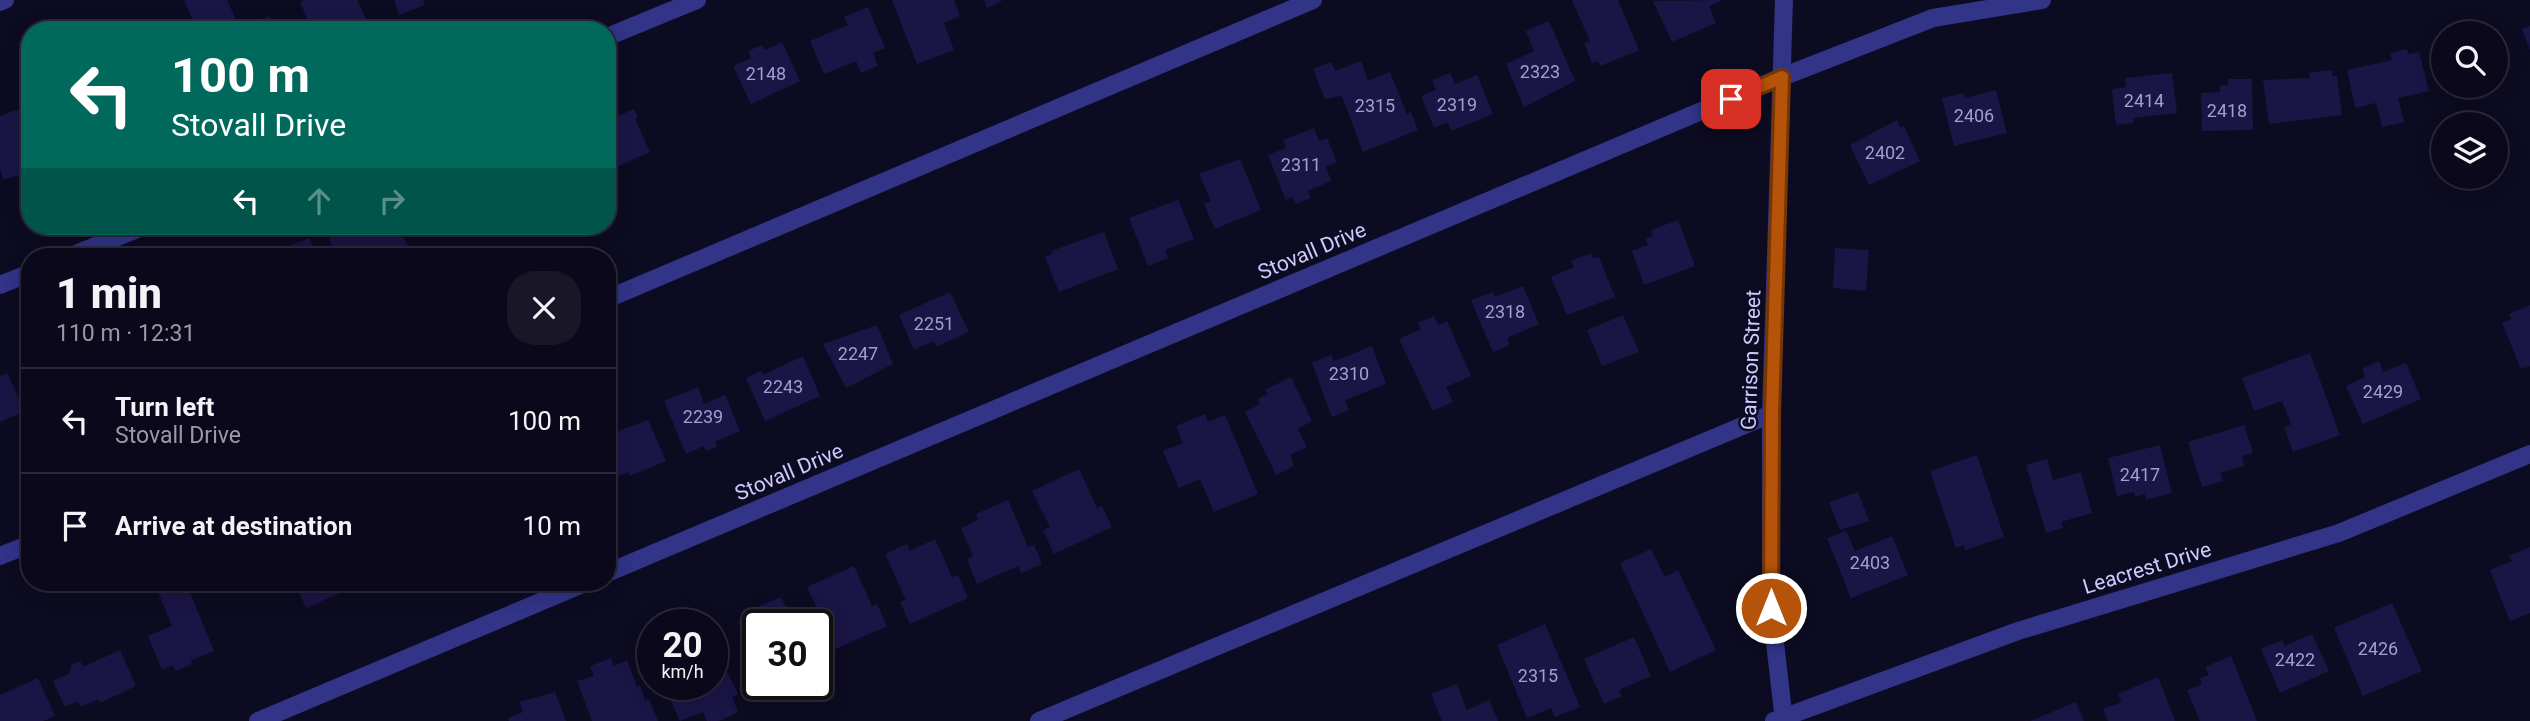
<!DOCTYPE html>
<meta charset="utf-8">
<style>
:root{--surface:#0a081a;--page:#181627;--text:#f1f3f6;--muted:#999aa2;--line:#2a2939}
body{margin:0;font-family:Roboto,sans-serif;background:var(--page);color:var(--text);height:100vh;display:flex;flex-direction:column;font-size:26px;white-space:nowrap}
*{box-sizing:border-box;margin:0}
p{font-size:23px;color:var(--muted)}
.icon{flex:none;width:38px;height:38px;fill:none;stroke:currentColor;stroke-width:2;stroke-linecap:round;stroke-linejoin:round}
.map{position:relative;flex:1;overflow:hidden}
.panel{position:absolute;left:21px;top:248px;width:595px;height:343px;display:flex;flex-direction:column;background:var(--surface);border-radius:28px;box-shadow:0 4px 18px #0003,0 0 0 2px var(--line)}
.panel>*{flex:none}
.hud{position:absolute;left:21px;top:21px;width:595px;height:214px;border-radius:28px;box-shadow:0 4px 18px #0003,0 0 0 2px var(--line);background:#00695c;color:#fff;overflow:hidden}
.buttons{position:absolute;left:2431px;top:21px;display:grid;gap:14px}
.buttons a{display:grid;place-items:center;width:77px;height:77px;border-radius:50%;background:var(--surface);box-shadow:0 4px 18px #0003,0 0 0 2px var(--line);font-size:35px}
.speed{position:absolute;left:637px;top:609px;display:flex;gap:14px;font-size:35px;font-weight:700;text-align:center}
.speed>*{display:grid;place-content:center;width:91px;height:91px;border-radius:50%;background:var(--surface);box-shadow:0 4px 18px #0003,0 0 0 2px var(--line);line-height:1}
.speed small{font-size:18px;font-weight:400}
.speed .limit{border:4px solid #111;border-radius:10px;background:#fff;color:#111}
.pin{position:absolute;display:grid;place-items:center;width:60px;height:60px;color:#fff;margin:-30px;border-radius:14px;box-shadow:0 4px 10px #0006}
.me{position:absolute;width:77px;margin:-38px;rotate:0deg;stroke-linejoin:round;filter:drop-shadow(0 0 5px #0008)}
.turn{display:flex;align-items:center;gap:24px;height:147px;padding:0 35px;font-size:32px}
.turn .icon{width:91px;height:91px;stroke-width:2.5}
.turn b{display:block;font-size:49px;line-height:60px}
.lanes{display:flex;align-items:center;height:66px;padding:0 35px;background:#0003;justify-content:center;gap:35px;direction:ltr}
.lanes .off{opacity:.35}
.round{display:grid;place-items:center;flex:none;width:74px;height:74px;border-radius:28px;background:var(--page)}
.head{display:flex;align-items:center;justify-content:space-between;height:119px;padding:0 35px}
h1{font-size:42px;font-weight:800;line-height:52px}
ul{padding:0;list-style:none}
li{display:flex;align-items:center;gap:21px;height:105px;padding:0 35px;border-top:2px solid var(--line)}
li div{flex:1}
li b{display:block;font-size:26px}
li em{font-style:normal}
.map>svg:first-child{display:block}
.building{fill:#1b1545}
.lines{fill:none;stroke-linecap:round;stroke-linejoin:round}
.minor{stroke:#313487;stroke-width:18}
.route-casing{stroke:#753606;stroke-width:18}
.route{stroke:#b45309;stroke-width:12}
.labels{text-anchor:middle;stroke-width:5;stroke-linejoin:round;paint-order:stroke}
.number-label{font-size:18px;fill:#a19ed0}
.street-label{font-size:21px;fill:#ceccff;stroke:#0d0b22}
</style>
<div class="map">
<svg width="2530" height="721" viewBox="0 0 2530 721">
<rect width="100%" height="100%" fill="#0d0b22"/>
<!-- building -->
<g class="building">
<polygon points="184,0 227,0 240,29 269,16 275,30 197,30"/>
<polygon points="304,0 357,0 369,25 359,30 312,30 300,2"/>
<polygon points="394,0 423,0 425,5 399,15"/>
<polygon points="892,0 954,0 960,16 944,23 954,50 917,64"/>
<polygon points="984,0 1003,0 987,8"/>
<polygon points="1572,0 1618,0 1639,50 1600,66 1598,61 1592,63 1584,43 1590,41"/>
<polygon points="1723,0 1709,6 1716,23 1672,42 1653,1"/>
<polygon points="868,7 885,48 873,53 878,66 861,73 856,61 824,74 810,41 848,25 844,17"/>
<polygon points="1549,21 1575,81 1524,107 1506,64 1534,51 1526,31"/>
<polygon points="2530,26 2530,50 2522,29"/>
<polygon points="2498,29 2511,68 2496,73 2496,33 2483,32"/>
<polygon points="782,42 800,81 751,104 733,66 751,58 748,51 762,45 765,50"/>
<polygon points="2407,49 2408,54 2419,52 2429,91 2398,98 2404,122 2382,127 2376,103 2355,108 2347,70 2392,60 2390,53"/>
<polygon points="1361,61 1368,81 1390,72 1407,114 1411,112 1418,130 1363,152 1342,96 1325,99 1313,69 1331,62 1335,71"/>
<polygon points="2332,70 2332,76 2337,76 2342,115 2269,124 2263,80 2310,78 2309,73"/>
<polygon points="1450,73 1455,84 1477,75 1493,114 1451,131 1448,122 1434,128 1421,96 1436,90 1432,80"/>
<polygon points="2172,73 2177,113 2133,118 2133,123 2116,125 2112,89 2126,87 2125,78"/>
<polygon points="2228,79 2252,79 2253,130 2202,131 2201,93 2220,92 2220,85 2228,85"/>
<polygon points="2460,86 2481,86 2484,94 2465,100"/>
<polygon points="1996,90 2007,133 1954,146 1942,98 1964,93 1965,98"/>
<polygon points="30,105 30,171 4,180 0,169 0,116"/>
<polygon points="634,109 638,118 635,119 650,152 607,171 607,117 610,116 611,119"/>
<polygon points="1897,120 1900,128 1904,126 1920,161 1869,185 1850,145"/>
<polygon points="1314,128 1319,141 1327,138 1337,162 1326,167 1331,181 1308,191 1311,198 1296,204 1292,197 1286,200 1268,155 1286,148 1283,140"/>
<polygon points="1240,159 1261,210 1215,229 1204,204 1211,201 1199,174"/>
<polygon points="1178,200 1194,239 1165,250 1168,258 1148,266 1129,218"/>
<polygon points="1678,220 1695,266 1644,285 1632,251 1648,245 1646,239 1653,236 1651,230"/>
<polygon points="324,226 352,226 354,232 369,226 399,226 413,257 337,257"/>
<polygon points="432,226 462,226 437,236"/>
<polygon points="1104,232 1118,269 1059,292 1045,257 1052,254 1051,251"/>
<polygon points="309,238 318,257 269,257 268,255"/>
<polygon points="1835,248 1869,250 1866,291 1833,288"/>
<polygon points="1591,253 1593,258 1599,257 1615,297 1567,315 1551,277 1574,267 1571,261"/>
<polygon points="1523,286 1539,324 1507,338 1510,345 1493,352 1471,300 1493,292 1495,297"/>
<polygon points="950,292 969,332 936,347 934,341 914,350 899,315"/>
<polygon points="2530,305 2530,366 2521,369 2502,323 2511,319 2509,314"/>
<polygon points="1623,315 1639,352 1602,366 1587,330"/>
<polygon points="1434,316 1438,325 1447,321 1471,376 1446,387 1453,402 1433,411 1399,339 1421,329 1418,323"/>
<polygon points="877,325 893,364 846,388 823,344"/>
<polygon points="1372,346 1386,384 1345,400 1349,410 1332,417 1312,363 1331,355 1334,361"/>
<polygon points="2310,353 2340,435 2293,452 2284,427 2291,424 2282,401 2254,411 2242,378"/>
<polygon points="803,356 820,396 765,421 746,378 761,371 763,375"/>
<polygon points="2379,361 2383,372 2406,363 2421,399 2363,424 2346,386 2365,377 2362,369"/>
<polygon points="7,373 25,411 0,422 0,376"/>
<polygon points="1291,377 1312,421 1298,429 1307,447 1290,455 1294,466 1276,475 1245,412 1260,404 1258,399 1268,394 1265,390"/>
<polygon points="698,387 704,404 725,395 740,431 715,442 717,447 706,451 704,446 686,454 664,401"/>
<polygon points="1205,414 1208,422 1225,415 1258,494 1214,512 1200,479 1179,488 1163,451 1183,443 1176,426"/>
<polygon points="648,420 666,461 630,476 628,472 612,479 607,468 607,435"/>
<polygon points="2244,425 2253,453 2242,456 2244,466 2220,473 2223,481 2202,487 2188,442"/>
<polygon points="2160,445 2172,493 2146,500 2145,494 2135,497 2134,492 2117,496 2108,458"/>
<polygon points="1977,455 2004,537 1965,550 1964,545 1956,548 1930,471"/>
<polygon points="2047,459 2053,480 2081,472 2092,513 2061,522 2063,528 2046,533 2026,465"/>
<polygon points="1079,469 1097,508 1102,506 1112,527 1054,554 1043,530 1050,527 1032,491"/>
<polygon points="1858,492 1869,521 1840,530 1829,502"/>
<polygon points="1008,500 1028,547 1034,545 1042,564 1021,573 1018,566 977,584 967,559 973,556 961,528 978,520 976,514"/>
<polygon points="1846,531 1855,551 1892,536 1908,575 1851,598 1827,538"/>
<polygon points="935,539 952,577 958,575 968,598 910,624 900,602 906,600 885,554 907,544 910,551"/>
<polygon points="2530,547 2530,613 2510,621 2490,570 2512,561 2509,556"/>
<polygon points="1651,549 1665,577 1678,570 1716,650 1670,672 1620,563"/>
<polygon points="854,566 872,606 877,604 887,626 831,651 820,628 825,625 807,587"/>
<polygon points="167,583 186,583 214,651 191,660 192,664 176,671 173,665 162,670 148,636 172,626 156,587"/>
<polygon points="295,583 357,583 358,585 306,608"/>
<polygon points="781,597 795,625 758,625 758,680 753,682 741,656 751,652 738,622 751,616 749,611"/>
<polygon points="2392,603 2422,671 2363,696 2334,628"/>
<polygon points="1545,624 1580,707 1555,717 1551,708 1527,718 1497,645"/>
<polygon points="2312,634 2329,671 2280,693 2261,649 2282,640 2285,646"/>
<polygon points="1634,637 1651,676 1619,690 1622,696 1604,704 1584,659"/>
<polygon points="120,650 136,686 100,703 98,699 81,707 77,701 65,707 53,681 70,673 71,665 80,661 83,667"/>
<polygon points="712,652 723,676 728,673 738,694 732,697 738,712 719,721 707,721 703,712 680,721 669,697 677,694 673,684 712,684"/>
<polygon points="2231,656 2257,721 2200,721 2187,690 2202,684 2200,678 2209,675 2205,667"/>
<polygon points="611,658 614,666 627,660 637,687 640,685 645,700 649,699 658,721 592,721 577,681 594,676 590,666"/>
<polygon points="2158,677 2175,721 2108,721 2103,709 2122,702 2118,694"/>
<polygon points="38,678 55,716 43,721 0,721 0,695"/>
<polygon points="1457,684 1467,710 1489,700 1498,721 1442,721 1431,694"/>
<polygon points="555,692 566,721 509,721 508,718 523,712 519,702"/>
<polygon points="2076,702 2084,721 2030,721"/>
</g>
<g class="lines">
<!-- minor -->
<g class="minor">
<polyline points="1784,0 1771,414 1771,608 1784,721"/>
<polyline points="0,2 5,0"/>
<polyline points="607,37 697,0"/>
<polyline points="68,257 145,226"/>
<polyline points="0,285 30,273"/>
<polyline points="607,299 1313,0"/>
<polyline points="0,556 30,544"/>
<polyline points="607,573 1782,77 1933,18 2042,0"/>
<polyline points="258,721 585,583"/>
<polyline points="1039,721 1771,414"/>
<polyline points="1774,721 2018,631 2339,533 2530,454"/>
</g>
</g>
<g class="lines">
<!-- route casing -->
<g class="route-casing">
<polyline id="route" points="1731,99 1782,77 1772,414 1771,608"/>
</g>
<!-- route -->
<use href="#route" class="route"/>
</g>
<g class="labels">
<!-- number labels -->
<g class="number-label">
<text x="1540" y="78">2323</text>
<text x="766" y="80">2148</text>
<text x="2144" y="107">2414</text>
<text x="1457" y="111">2319</text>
<text x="1375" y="112">2315</text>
<text x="2227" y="117">2418</text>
<text x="1974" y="122">2406</text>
<text x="1885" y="159">2402</text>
<text x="1301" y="171">2311</text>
<text x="1505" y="318">2318</text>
<text x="934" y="330">2251</text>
<text x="858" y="360">2247</text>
<text x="1349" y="380">2310</text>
<text x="783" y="393">2243</text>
<text x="2383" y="398">2429</text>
<text x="703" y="423">2239</text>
<text x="2140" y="481">2417</text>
<text x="1870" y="569">2403</text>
<text x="2378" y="655">2426</text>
<text x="2295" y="666">2422</text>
<text x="1538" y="682">2315</text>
</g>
<!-- street labels -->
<g class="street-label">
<text transform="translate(1312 251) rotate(-23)" y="7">Stovall Drive</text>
<text transform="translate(1751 360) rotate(-88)" y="7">Garrison Street</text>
<text transform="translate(789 472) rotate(-23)" y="7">Stovall Drive</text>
<text transform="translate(2147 568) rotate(-17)" y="7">Leacrest Drive</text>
</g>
</g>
</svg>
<div class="buttons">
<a><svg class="icon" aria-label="search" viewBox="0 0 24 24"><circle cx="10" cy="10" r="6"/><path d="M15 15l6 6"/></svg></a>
<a><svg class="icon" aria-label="layers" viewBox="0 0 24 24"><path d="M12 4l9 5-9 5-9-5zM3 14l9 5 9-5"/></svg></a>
</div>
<div class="speed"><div>20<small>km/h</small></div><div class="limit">30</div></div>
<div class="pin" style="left:1731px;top:99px;background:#d93025"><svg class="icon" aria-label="arrive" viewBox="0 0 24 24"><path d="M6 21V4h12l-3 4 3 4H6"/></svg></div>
<svg class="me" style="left:1771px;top:608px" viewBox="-20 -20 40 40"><circle r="17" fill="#b45309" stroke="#fff" stroke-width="3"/><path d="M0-11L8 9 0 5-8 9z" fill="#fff"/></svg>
<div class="hud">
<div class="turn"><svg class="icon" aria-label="left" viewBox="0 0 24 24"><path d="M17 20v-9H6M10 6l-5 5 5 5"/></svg><div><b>100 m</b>Stovall Drive</div></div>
<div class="lanes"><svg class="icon" aria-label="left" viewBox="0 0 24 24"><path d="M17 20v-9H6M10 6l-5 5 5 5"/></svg><svg class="icon off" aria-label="ahead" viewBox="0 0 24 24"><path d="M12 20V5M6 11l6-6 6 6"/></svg><svg class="icon off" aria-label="right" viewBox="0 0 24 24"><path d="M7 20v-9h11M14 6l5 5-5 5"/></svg></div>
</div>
<section class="panel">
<div class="head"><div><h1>1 min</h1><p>110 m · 12:31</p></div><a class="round"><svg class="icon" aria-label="close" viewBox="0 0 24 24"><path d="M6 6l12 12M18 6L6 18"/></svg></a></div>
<ul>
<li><svg class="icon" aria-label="left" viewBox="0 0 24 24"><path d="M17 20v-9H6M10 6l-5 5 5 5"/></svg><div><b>Turn left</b><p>Stovall Drive</p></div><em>100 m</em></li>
<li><svg class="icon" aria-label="arrive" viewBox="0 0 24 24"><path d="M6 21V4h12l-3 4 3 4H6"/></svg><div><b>Arrive at destination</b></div><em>10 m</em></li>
</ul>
</section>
</div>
